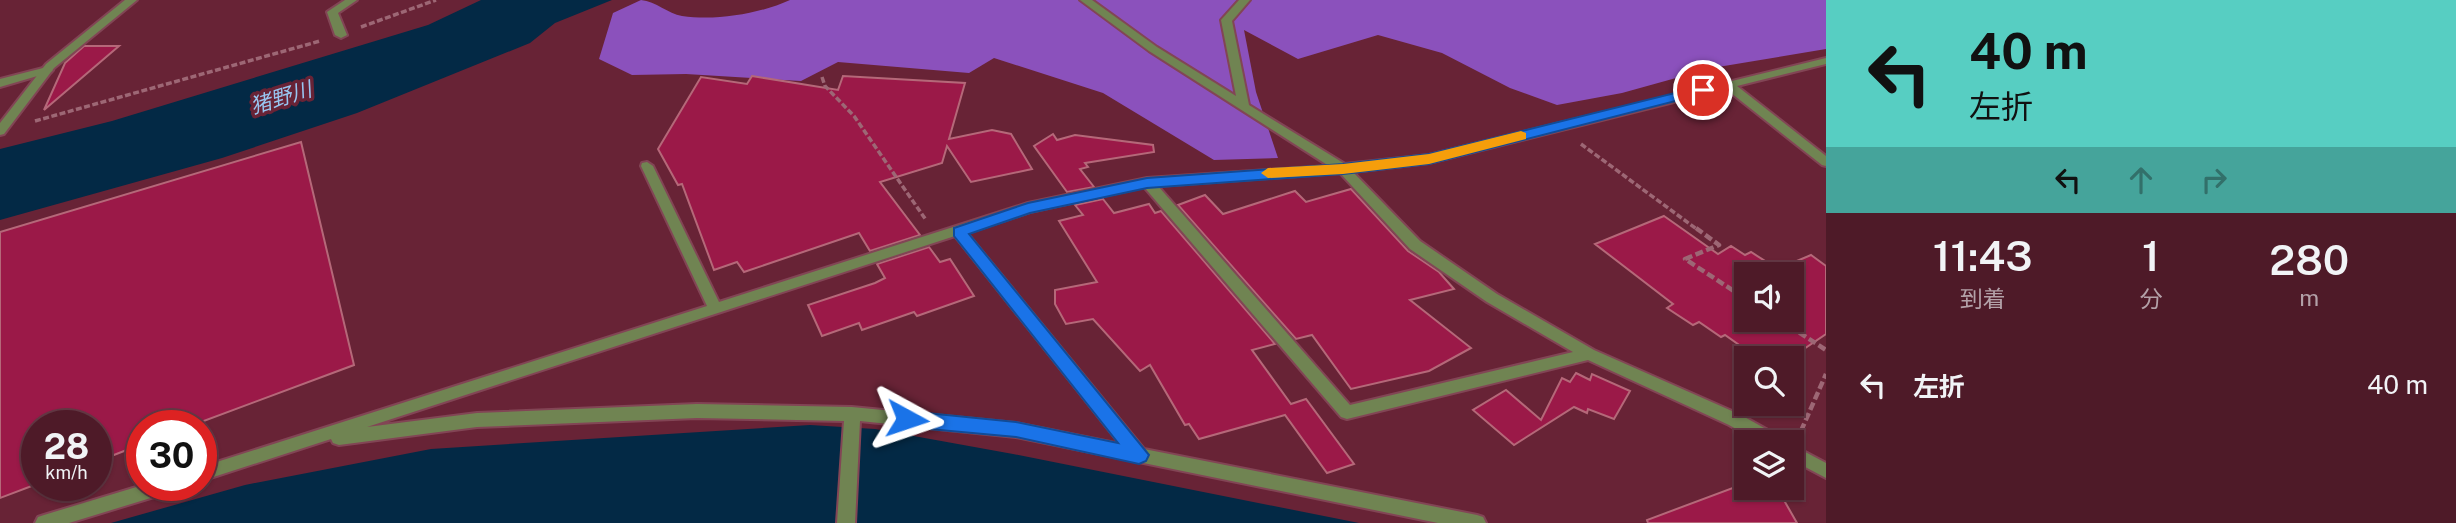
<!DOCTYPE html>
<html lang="ja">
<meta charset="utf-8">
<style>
:root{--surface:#4e1a28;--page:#582734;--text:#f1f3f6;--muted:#b3a1a8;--line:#653845}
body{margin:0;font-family:"Public Sans","Noto Sans JP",sans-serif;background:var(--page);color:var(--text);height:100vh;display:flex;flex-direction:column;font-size:26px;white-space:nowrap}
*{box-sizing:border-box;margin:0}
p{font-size:23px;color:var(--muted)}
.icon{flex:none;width:38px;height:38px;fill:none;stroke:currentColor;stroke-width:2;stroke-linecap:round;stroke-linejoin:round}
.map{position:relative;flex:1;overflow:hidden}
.details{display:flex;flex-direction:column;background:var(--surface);width:630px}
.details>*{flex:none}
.guide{background:#57cec2;color:#111;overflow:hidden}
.fabs{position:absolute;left:1734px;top:262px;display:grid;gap:14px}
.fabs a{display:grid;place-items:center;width:70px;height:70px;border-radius:0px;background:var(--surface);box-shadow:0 2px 5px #0004,0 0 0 2px var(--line);font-size:35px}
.speed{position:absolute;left:21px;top:410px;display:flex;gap:14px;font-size:35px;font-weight:700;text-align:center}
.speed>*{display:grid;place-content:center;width:91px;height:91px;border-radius:50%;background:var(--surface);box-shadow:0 2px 5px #0004,0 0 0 2px var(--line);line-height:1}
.speed small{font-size:18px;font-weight:400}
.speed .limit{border:10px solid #d22;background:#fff;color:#111}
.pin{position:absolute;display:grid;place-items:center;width:60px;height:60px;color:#fff;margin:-30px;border:4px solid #fff;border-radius:50%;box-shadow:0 2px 7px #0007}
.me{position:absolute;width:77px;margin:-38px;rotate:95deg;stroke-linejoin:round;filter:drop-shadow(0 0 5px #0008)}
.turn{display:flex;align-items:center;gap:24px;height:147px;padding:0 28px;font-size:32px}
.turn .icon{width:91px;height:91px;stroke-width:2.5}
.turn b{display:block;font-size:49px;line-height:60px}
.lanes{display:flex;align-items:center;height:66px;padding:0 28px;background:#0003;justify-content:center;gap:35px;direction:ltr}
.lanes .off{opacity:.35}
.eta{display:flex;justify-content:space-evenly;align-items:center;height:119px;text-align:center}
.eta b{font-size:42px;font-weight:600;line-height:49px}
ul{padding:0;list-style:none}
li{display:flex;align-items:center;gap:21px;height:105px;padding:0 28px}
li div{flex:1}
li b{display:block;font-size:26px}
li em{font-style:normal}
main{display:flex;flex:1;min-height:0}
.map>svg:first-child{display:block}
.forest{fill:#8b51bc}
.water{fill:#032945}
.building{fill:#9b1948;stroke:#b56879;stroke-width:2}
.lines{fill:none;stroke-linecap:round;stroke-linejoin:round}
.service-casing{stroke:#824555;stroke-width:4}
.minor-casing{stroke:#824555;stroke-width:4}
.path-far1{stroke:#9d6775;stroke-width:3.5;stroke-dasharray:6 2.5;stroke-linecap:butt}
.path{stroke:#9d6775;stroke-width:4.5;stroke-dasharray:8 3.5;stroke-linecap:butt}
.service{fill:#708452;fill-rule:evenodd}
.minor{fill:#708452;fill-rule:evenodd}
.route{fill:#1a73e8;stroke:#114b97;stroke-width:2}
.slow{fill:#f59e0b}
.labels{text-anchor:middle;stroke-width:7;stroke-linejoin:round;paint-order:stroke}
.water-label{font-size:21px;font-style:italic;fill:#98c6f1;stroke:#682336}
</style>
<main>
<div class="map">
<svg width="1826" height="523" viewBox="0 0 1826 523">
<rect width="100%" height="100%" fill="#682336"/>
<!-- forest -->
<path class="forest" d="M641 0C656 1 668 14 682 16 716 21 759 14 790 0H1826V49L1712 68 1622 93 1557 105 1510 88 1442 53 1378 35 1298 59 1244 30 1256 92 1278 158 1214 160 1103 93 994 58 969 73 838 62 801 81 686 74 632 75 599 59 613 13Z"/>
<!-- water -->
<g class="water">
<polygon points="481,0 612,0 555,23 530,43 357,113 222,158 0,220 0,149 112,121 428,25"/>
<polygon points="810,425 875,429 1013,454 1359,523 111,523 245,485 431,449"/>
</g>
<!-- building -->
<g class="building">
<polygon points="84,46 119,46 44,110 65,63"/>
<polygon points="752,76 838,90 843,76 965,83 949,139 992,130 1011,134 1032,169 971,182 947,146 942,163 880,182 920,235 870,251 859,233 744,272 737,262 714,270 682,184 678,185 658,149 701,77 747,84"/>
<polygon points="1053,134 1057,140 1075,135 1153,145 1154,152 1085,163 1088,167 1080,169 1094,187 1067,192 1034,146"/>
<polygon points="301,142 354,365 193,425 142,425 142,444 96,462 96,425 37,425 37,484 0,498 0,232"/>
<polygon points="1351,189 1408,251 1439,272 1454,289 1410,300 1471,348 1429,371 1351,389 1312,335 1296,339 1178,205 1205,195 1223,214 1295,191 1306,202"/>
<polygon points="1103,199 1114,213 1149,204 1155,213 1161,211 1275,344 1252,350 1291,404 1306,399 1354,464 1327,473 1285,415 1199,439 1189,424 1185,425 1150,365 1140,371 1093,319 1066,324 1055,304 1055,290 1097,282 1059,221 1083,215 1075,205"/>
<polygon points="1664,216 1718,254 1731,246 1745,255 1751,252 1787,275 1746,275 1746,320 1792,320 1792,263 1811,255 1826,266 1826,334 1789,359 1759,359 1725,335 1721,337 1699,322 1693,325 1667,308 1673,304 1595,244"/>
<polygon points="929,247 940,262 950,259 974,296 917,316 914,312 862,330 859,323 822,336 808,305 875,283 885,278 877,264"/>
<polygon points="1576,373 1590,380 1592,374 1630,391 1614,419 1588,409 1587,413 1574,407 1514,445 1473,410 1506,390 1541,420 1562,378 1570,382"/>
<polygon points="1743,436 1752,443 1746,443 1746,488 1777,488 1797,523 1648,523 1647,520 1741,485 1733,470"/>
</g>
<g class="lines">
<!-- service casing -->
<g class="service-casing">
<g id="service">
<polygon points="345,0 357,0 338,13 347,35 341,38 335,35 327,12"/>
<polygon points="47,67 53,70 51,72 0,87 0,79"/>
</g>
</g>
<!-- minor casing -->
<g class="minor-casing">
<g id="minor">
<polygon points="125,0 137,0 54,68 4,134 0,135 0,123 46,64"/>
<path d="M1080 0H1092L1157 47 1236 96 1221 20 1239 0H1250L1232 21 1249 105 1345 164 1429 155 1826 58V64L1737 86 1826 156V166L1822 165 1726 89 1429 163 1353 172 1420 241 1497 294 1594 350 1741 415 1782 438 1784 443H1761L1729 425 1588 360 1347 419 1341 417 1144 187 1030 212 967 233 1144 449 1477 515 1483 517 1486 523H1438L1016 437 860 421 855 523H837L844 421 697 418 477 427 339 445 333 443 331 439 201 481V467L707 306 641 166 642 163 647 162 653 166 719 302 1028 203 1147 178 1329 166 1149 51ZM1340 173 1410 249 1487 302 1573 352 1350 405 1158 186ZM955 236 1120 444 1016 423 852 407 697 404 477 413 367 427Z"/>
<polygon points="1792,445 1826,463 1826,478 1792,460"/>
<polygon points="143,485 175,485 173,490 167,493 69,523 35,523 38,517 44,515"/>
</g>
</g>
<!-- path-far1 -->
<g class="path-far1">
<polyline points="361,27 436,0"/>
<polyline points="822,77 825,86 854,116 926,220"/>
<polyline points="35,121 320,41"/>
<polyline points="1581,144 1698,230"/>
</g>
<!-- path -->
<g class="path">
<polyline points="1696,228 1719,245 1685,259 1746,299"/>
<polyline points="1780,320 1826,350"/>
<polyline points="1801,431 1826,374"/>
</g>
<!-- service -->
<use href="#service" class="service"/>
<!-- minor -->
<use href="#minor" class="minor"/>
</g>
<!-- route -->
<polygon class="route" points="1703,86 1709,90 1707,93 1429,164 1343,174 1147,188 1030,213 969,234 1149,455 1146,461 1139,464 1016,437 907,427 898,419 907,411 1016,422 1118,443 954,236 954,228 1028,203 1147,178 1343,164 1429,154"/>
<!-- slow -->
<polygon class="slow" points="1521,131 1526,133 1526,139 1429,164 1343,174 1268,178 1261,173 1268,168 1343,164 1429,154"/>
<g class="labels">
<!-- water labels -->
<g class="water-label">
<text transform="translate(281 98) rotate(-17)" y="7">猪野川</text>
</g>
</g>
</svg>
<div class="fabs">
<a><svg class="icon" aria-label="sound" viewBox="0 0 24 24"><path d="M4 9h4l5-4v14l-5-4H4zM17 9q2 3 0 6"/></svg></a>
<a><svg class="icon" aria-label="search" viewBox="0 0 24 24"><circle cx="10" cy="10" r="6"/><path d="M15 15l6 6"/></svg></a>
<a><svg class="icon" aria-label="layers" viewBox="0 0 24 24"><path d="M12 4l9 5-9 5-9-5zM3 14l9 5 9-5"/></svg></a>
</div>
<div class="speed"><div>28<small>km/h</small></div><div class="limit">30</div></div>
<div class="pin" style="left:1703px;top:90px;background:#d93025"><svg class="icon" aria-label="arrive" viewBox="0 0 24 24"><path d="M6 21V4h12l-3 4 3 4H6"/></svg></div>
<svg class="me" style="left:907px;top:419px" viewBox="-20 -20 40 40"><path d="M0-17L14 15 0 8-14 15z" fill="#1a73e8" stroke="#fff" stroke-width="4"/></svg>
</div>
<section class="details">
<div class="guide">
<div class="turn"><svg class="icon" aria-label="left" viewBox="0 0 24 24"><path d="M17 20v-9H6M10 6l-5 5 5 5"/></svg><div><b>40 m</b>左折</div></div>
<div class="lanes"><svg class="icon" aria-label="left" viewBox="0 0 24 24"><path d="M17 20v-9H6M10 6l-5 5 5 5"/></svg><svg class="icon off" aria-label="ahead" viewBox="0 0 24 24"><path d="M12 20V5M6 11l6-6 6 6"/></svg><svg class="icon off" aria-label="right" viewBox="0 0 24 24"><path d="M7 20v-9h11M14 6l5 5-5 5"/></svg></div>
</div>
<div class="eta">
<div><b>11:43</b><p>到着</p></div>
<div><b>1</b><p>分</p></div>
<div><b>280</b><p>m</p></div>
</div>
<ul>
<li><svg class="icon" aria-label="left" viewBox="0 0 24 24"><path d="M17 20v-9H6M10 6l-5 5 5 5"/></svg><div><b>左折</b></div><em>40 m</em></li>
</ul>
</section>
</main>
